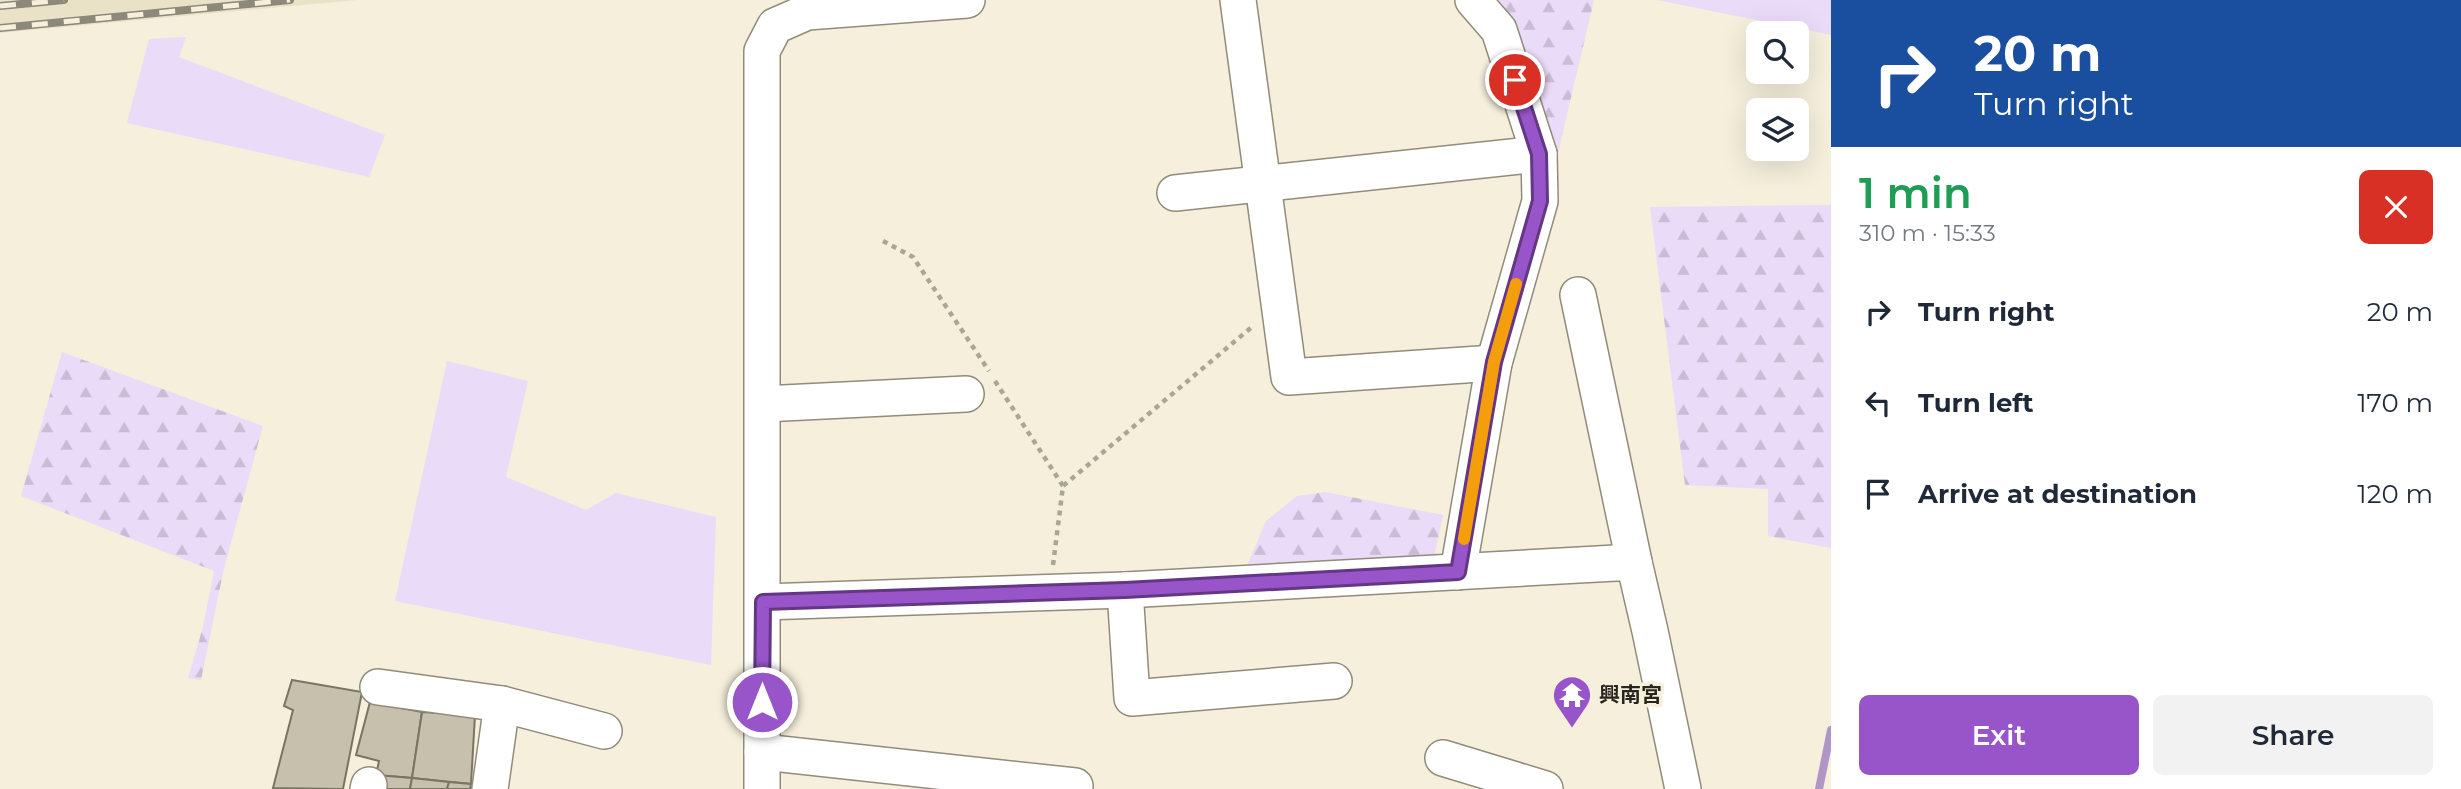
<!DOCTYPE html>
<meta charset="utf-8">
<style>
:root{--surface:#fff;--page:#f2f2f3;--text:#1f2937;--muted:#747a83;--accent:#9855c9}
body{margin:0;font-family:Montserrat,"Noto Sans TC",sans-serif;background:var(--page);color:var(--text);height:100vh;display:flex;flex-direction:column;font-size:26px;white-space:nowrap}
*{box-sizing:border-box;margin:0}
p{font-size:23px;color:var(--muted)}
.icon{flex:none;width:38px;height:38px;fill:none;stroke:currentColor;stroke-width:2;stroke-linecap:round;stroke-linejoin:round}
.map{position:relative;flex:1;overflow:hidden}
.details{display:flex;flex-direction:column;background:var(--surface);width:630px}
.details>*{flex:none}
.hud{background:#1a4fa0;color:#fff;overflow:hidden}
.fabs{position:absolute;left:1746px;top:21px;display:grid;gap:14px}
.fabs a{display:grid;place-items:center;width:63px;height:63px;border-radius:10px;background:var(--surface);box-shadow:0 7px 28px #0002;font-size:35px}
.pin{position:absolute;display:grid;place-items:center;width:60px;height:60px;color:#fff;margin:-30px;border:4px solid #fff;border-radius:50%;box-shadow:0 2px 7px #0007}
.me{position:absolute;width:77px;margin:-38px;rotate:0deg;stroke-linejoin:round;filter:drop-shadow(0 0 5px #0008)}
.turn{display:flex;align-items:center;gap:24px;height:147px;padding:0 28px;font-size:32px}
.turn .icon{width:91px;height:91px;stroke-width:2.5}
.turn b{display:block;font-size:49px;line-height:60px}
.round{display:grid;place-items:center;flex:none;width:74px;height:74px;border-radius:10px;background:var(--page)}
.headline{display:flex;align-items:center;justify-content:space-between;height:119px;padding:0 28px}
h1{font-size:42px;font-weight:600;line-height:52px;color:#1e9e55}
.cta{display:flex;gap:14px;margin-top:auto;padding:14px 28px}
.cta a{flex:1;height:80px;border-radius:10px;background:var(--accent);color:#fff;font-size:28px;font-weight:600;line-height:80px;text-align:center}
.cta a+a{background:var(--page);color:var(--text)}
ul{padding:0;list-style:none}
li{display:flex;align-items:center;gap:21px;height:91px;padding:0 28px}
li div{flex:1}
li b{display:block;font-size:26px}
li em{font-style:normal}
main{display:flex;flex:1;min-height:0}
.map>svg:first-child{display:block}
.built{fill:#eae2c7}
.grass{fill:#eadbf8}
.forest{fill:url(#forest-firs)}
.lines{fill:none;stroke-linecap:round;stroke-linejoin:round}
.stream{stroke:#b096c7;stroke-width:8}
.building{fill:#c6c0ad;stroke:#7a7563;stroke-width:2}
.minor-casing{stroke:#918c7a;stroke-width:38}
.path{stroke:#aaa596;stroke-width:4.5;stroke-dasharray:5 5;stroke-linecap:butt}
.minor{stroke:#fff;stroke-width:35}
.rail-casing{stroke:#8c887a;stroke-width:8}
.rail{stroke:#f5efdc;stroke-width:5;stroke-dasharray:16;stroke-linecap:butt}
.route-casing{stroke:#633783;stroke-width:18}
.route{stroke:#9855c9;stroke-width:12}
.slow{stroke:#f59e0b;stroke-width:12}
.labels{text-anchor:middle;stroke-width:7;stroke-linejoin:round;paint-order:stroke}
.poi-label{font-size:21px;font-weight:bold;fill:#27251d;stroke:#f5efdc;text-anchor:start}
</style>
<main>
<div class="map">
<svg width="1831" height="789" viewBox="0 0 1831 789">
<defs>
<pattern id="forest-firs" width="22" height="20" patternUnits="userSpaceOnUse" patternTransform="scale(1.75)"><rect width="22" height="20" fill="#eadbf8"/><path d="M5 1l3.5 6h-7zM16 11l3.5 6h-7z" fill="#c9bcd4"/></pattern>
</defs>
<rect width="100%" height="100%" fill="#f5efdc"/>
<!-- built -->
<polygon class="built" points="0,0 357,0 0,33"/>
<!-- grass -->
<g class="grass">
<polygon points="1657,0 1831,0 1831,35"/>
<polygon points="186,37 179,57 385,135 369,177 127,123 149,39"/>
<polygon points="447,361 528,381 506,477 586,510 616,493 716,517 711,665 395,601"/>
</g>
<!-- forest -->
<g class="forest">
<polygon points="1492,0 1594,0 1554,170"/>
<polygon points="1831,205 1831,548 1768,536 1768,489 1685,485 1650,207"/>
<polygon points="62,352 263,426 224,568 201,680 188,678 203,627 214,571 21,496"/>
<polygon points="1325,492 1443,515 1433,562 1244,573 1266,521 1297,496"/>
</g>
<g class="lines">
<!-- stream -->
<polyline class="stream" points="1819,789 1831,730"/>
</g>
<!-- building -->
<g class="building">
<polygon points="292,680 362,692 343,789 273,788 293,710 284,706"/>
<polygon points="370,702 422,712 412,778 376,775 379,761 356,755"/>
<polygon points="422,712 475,715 471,784 412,778"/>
<polygon points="376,775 412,778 410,789 374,789"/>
<polygon points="412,778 449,782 447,789 410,789"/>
<polygon points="449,782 471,784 470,789 447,789"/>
</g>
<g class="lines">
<!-- minor casing -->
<g class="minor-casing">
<g id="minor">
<polyline points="1238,0 1289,377 1494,363"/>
<polyline points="1175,193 1539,154"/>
<polyline points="1578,295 1634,562"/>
<polyline points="763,404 966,394"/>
<polyline points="1458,572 1494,363 1540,201 1539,154 1499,30 1473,0"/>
<polyline points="1125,590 1132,698 1334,681"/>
<polyline points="763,602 1125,590 1634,562 1650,631 1683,789"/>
<polyline points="378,687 502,704 604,731"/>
<polyline points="762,752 1075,786"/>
<polyline points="1443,758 1545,789"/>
<polyline points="368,789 369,785"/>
<polyline points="490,789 502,704"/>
<polyline points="762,789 762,51 775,26 807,12 967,0"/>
</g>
</g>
<!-- path -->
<g class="path">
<polyline points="883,241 913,257 989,371"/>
<polyline points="995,381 1063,486"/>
<polyline points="1053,565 1063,486 1253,326"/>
</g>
<!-- minor -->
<use href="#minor" class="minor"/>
<!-- rail casing -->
<g class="rail-casing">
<g id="rail">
<polyline points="0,6 64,0"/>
<polyline points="0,28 290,0"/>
</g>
</g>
<!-- rail -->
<use href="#rail" class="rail"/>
</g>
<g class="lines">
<!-- route casing -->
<g class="route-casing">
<polyline id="route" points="762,702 763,602 1125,590 1458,572 1494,362 1540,201 1539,154 1515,80"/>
</g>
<!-- route -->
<use href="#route" class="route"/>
<!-- slow -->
<polyline class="slow" points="1464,539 1494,362 1516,284"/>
</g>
<!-- icons -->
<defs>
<g id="temple-pin" transform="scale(2.0125)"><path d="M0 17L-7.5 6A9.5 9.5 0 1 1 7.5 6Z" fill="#9855c9" stroke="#f5efdc"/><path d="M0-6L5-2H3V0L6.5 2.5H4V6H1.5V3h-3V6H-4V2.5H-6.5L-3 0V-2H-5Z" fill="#fff"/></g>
</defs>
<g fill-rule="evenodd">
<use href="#temple-pin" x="1572" y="695"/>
</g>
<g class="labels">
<!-- poi labels -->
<g class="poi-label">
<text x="1599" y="702">興南宮</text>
</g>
</g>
</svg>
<div class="fabs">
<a><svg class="icon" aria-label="search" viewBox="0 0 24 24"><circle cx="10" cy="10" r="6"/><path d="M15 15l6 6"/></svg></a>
<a><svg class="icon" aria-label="layers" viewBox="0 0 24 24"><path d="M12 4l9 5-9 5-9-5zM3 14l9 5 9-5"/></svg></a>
</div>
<div class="pin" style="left:1515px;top:80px;background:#d93025"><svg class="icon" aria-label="arrive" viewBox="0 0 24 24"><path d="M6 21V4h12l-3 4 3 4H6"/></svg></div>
<svg class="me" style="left:762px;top:702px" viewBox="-20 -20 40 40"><circle r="17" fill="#9855c9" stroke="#fff" stroke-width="3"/><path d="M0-11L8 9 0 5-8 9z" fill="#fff"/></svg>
</div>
<section class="details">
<div class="hud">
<div class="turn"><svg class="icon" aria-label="right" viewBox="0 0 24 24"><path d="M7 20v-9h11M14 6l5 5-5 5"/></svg><div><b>20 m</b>Turn right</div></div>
</div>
<div class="headline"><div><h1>1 min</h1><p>310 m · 15:33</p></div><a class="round" style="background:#d93025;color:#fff"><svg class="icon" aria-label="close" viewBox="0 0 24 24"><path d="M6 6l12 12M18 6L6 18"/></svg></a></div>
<ul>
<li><svg class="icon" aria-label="right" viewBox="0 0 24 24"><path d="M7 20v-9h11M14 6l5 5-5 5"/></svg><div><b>Turn right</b></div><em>20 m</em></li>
<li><svg class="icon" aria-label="left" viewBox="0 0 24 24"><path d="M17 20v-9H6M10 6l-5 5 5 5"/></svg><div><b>Turn left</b></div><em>170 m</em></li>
<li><svg class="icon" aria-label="arrive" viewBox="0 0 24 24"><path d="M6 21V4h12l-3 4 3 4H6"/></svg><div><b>Arrive at destination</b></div><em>120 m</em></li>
</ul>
<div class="cta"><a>Exit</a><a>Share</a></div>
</section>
</main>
